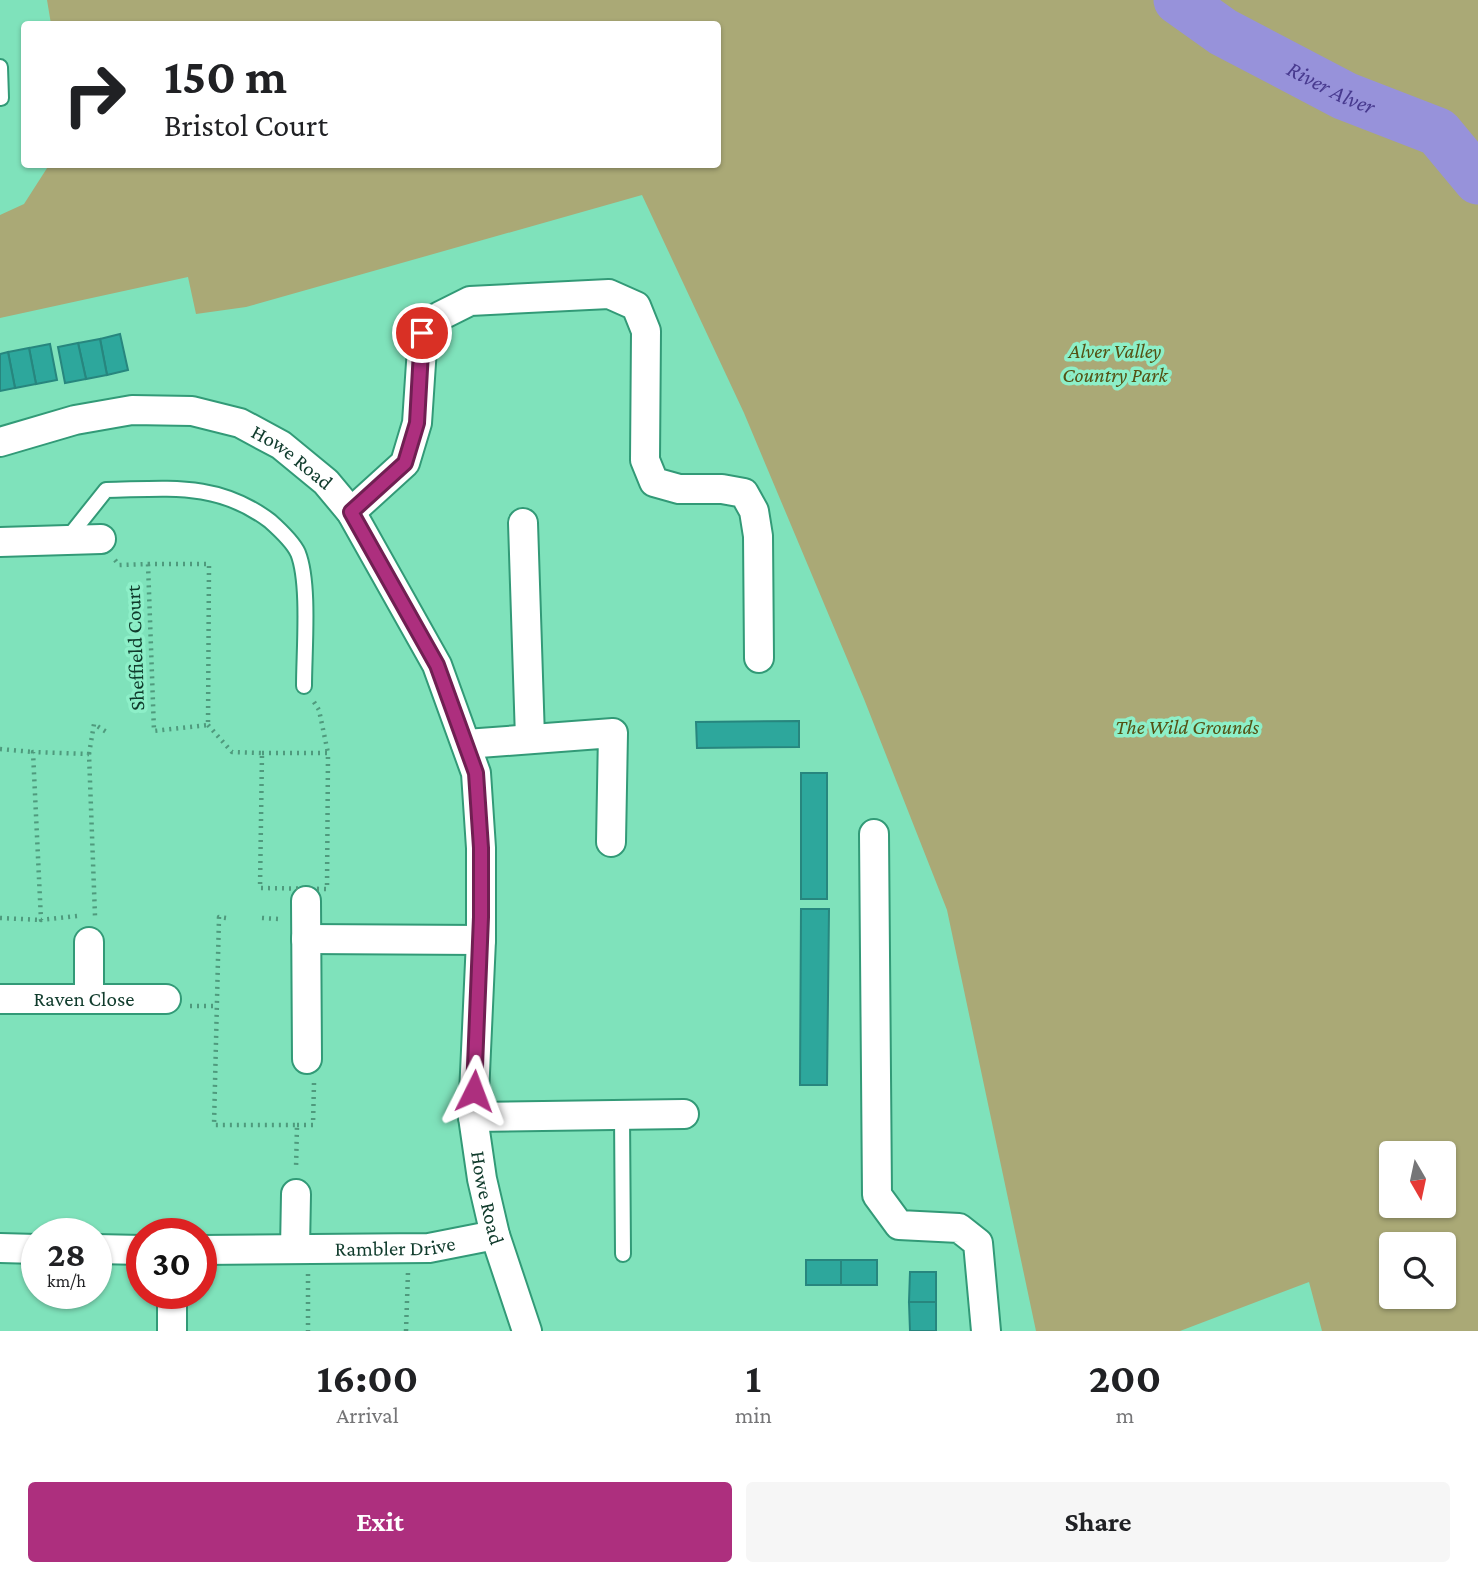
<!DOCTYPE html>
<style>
:root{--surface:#fff;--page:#f6f6f6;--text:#202124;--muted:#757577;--accent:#ad2f7e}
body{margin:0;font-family:"Crimson Pro",serif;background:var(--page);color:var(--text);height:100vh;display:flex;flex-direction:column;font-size:26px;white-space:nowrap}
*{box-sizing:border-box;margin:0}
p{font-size:23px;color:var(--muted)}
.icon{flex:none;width:38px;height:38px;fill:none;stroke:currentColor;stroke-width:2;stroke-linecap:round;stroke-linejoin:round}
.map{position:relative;height:1331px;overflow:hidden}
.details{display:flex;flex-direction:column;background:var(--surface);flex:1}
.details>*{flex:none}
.guide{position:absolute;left:21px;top:21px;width:700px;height:147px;border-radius:7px;box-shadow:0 2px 5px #0004;background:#fff;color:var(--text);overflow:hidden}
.needle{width:46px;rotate:171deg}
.fabs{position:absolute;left:1379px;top:1141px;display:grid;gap:14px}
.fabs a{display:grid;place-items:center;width:77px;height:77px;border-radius:7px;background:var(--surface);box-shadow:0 2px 5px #0004;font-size:35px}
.speed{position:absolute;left:21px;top:1218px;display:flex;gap:14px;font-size:35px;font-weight:700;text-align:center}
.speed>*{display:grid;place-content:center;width:91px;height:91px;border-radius:50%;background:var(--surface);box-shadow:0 2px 5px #0004;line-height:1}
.speed small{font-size:18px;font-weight:400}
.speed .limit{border:10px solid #d22;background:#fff;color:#111}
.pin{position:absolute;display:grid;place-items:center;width:60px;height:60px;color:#fff;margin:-30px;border:4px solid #fff;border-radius:50%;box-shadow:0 2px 7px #0007}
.me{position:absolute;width:77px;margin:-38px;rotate:3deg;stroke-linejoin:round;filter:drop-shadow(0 0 5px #0008)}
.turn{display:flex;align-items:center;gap:24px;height:147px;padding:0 28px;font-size:32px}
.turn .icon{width:91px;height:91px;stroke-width:2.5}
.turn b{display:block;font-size:49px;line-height:60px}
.eta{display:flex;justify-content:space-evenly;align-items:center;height:119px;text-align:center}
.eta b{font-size:42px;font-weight:700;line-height:49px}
.button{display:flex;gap:14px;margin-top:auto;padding:14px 28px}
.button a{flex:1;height:80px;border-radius:7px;background:var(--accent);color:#fff;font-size:28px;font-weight:700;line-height:80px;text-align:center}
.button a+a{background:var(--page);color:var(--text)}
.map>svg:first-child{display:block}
.green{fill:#aaa976;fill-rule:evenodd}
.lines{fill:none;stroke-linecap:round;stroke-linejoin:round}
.river{stroke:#9792da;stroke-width:49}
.building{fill:#2da79c;stroke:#27867e;stroke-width:2}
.service-casing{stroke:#329a77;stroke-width:18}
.minor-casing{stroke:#329a77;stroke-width:32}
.path{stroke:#4f9a7d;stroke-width:4.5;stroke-dasharray:2 5;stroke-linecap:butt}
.service{stroke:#fff;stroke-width:14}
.minor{stroke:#fff;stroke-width:28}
.route-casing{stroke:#701f52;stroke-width:18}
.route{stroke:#ad2f7e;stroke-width:12}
.labels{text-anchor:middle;stroke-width:7;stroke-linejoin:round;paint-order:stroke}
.park-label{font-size:21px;font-style:italic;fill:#545114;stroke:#8defc8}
.street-label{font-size:21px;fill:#103b2c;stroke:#8defc8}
.water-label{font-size:23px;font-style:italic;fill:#483a8f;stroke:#8defc8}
</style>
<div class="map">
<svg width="1478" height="1331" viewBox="0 0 1478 1331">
<rect width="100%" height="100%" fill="#7fe2bb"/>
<!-- green -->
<path class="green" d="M47 0H1478V1331H1322L1309 1282 1180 1331H1036L947 910 864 699 744 413 642 195 246 307 196 314 188 277 0 318V215L24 204 49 165 718 164V24H51ZM1391 1153H1444V1206H1391ZM1391 1244H1444V1297H1391Z"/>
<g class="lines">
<!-- river -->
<path class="river" id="s1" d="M1178 0 1223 32 1345 96 1438 132 1478 180"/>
</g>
<!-- building -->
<g class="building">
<polygon points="120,334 128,370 107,375 100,339"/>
<polygon points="100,339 107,375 86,379 78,343"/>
<polygon points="78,343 86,379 65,383 58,347"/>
<polygon points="50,344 57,380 36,384 29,348"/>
<polygon points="29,348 36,384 15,388 8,352"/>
<polygon points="8,352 15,388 0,391 0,354"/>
<polygon points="799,721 799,747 697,748 696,722"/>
<rect x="801" y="773" width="26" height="126"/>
<polygon points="801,909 829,909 827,1085 800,1085"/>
<rect x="806" y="1260" width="35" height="25"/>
<rect x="841" y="1260" width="36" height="25"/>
<polygon points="910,1272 936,1272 936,1302 909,1302"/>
<polygon points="909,1302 936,1302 936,1331 910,1331"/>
</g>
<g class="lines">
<!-- service casing -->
<g class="service-casing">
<g id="service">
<polyline points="0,67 1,98"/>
<path d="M67 539 106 490C168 489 217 481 270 521 279 529 293 542 298 553 310 583 304 651 304 686"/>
<polyline points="622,1115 623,1254"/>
</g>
</g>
<!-- minor casing -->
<g class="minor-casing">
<g id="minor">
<path id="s2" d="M0 442 75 420 132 410 192 411 240 423 281 445 326 482 351 512 437 665 476 773 481 848V940L473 1117 482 1179 495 1235 527 1331"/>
<polyline points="351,512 405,463 417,423 423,333 440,316 470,301 609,294 636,306 646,331 645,460 654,482 679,489 722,489 744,493 754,511 758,536 759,658"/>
<polyline points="523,523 530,738"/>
<polyline points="0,542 101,539"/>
<polyline points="466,744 613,733 611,842"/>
<polyline points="874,834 877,1195 899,1225 959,1228 978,1243 986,1331"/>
<polyline points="306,901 307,1059"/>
<polyline points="306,939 481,940"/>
<polyline points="89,942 89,999"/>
<path id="s3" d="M0 999H166"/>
<polyline points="473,1117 684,1114"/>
<polyline points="0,1248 37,1249"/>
<polyline points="96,1249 142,1250"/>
<polyline points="295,1249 296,1194"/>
<path id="s4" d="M201 1250 429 1248 495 1235"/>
<polyline points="172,1331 172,1293"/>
</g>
</g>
<!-- path -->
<g class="path">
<polyline points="115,560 119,565 148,564"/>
<polygon points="148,564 209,564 208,725 154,731"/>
<polyline points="314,702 319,710 328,753"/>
<polyline points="208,725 232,752 262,753"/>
<polyline points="0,749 33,752"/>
<polygon points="262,753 328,753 327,889 260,888"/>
<polyline points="89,754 94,724 108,733"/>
<polyline points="77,916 41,920 33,752 89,754 95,916"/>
<polyline points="0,918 41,920"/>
<polyline points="226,918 219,917 214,1125 297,1125 296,1169"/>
<polyline points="262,918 280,919"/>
<polyline points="190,1006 217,1006"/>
<polyline points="297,1125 313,1125 314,1083"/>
<polyline points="308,1274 308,1331"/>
<polyline points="406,1331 408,1272"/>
</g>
<!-- service -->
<use href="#service" class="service"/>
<!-- minor -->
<use href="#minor" class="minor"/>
</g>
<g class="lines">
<!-- route casing -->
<g class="route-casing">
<polyline id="route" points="422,333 417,423 405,463 351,512 437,665 476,773 481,848 481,917 474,1091"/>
</g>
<!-- route -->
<use href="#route" class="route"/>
</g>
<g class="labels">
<!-- park labels -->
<g class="park-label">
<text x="1115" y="358">Alver Valley<tspan x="1115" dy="24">Country Park</tspan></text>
<text x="1187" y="734">The Wild Grounds</text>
</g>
<!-- street labels -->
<g class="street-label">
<text dy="7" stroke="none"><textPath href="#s2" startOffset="308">Howe Road</textPath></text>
<text transform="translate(135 648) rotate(-92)" y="7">Sheffield Court</text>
<text dy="7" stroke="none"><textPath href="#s3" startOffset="84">Raven Close</textPath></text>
<text dy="7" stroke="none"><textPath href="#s2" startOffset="1106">Howe Road</textPath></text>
<text dy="7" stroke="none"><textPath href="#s4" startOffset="194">Rambler Drive</textPath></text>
</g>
<!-- water labels -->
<g class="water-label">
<text dy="8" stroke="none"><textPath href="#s1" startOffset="177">River Alver</textPath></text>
</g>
</g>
</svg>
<div class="fabs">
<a><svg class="needle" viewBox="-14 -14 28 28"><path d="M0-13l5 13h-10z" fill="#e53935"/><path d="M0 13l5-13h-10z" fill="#757577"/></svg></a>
<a><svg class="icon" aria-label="search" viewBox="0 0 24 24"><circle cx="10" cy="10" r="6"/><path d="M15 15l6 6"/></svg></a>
</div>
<div class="speed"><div>28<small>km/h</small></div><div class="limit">30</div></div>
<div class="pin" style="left:422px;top:333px;background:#d93025"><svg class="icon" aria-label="arrive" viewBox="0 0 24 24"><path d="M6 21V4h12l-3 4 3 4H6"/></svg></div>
<svg class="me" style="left:474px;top:1091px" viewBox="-20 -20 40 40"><path d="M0-17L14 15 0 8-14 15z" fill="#ad2f7e" stroke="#fff" stroke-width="4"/></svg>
<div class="guide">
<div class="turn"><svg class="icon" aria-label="right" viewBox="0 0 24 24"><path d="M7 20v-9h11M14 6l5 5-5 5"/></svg><div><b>150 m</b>Bristol Court</div></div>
</div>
</div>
<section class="details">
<div class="eta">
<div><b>16:00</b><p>Arrival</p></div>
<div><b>1</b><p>min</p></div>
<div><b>200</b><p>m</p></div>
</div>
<div class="button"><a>Exit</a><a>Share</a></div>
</section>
